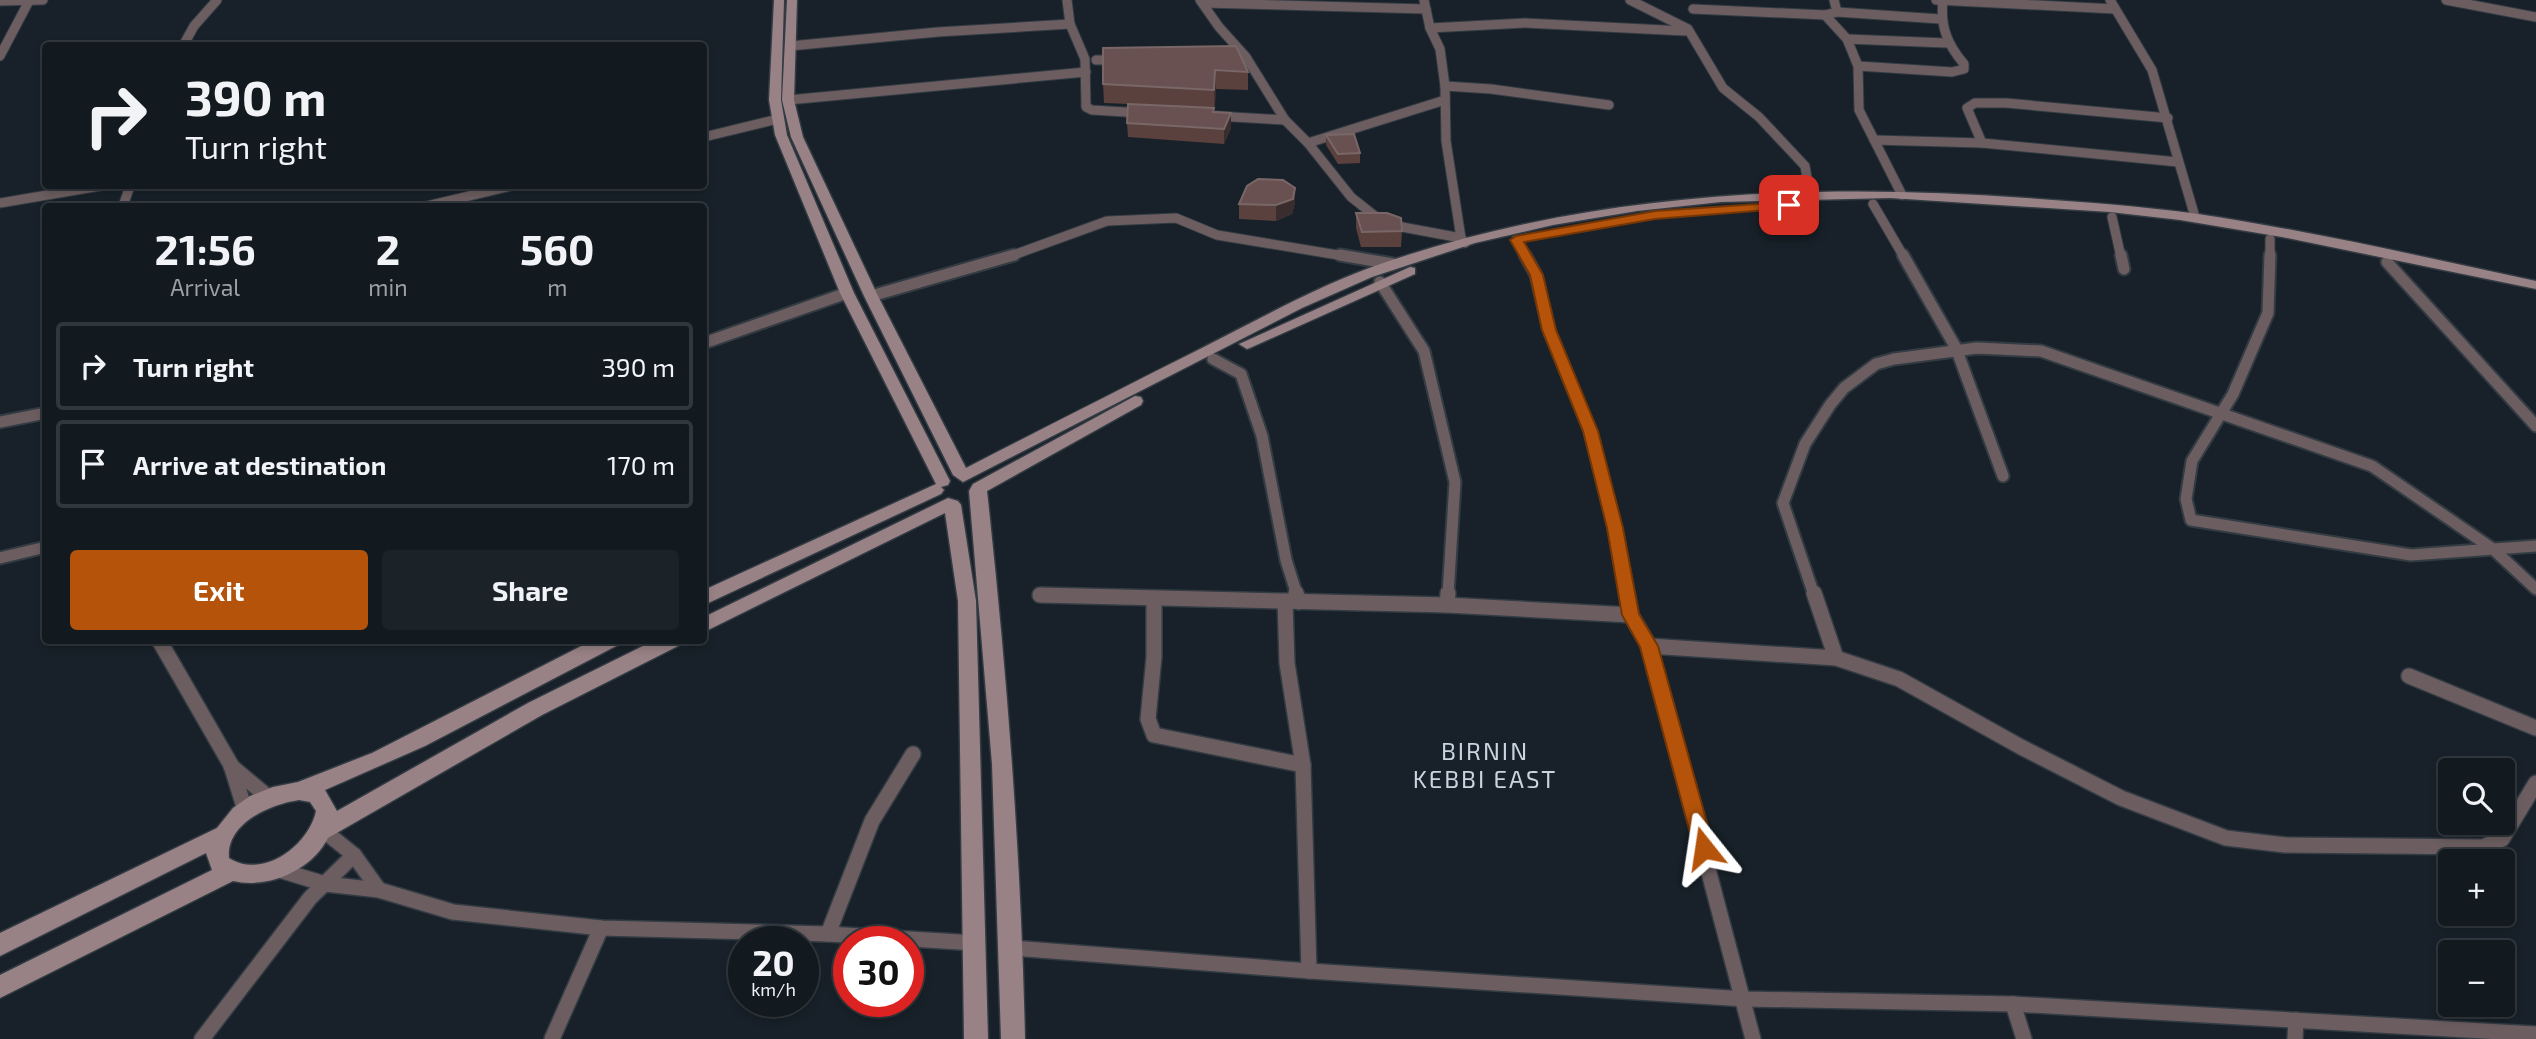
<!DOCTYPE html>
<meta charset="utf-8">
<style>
:root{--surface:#12191f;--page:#1b2228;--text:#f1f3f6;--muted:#9ca0a4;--line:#31383d;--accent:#b45309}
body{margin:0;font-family:"Exo 2",sans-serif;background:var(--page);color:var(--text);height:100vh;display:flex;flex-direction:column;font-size:26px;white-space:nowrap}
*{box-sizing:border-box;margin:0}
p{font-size:23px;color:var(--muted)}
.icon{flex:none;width:38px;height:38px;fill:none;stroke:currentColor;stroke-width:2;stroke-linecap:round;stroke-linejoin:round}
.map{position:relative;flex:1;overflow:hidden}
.sheet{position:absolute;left:42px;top:203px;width:665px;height:441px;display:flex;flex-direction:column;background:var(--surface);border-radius:7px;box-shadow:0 4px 10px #0003,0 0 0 2px var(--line)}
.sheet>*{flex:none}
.top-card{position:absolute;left:42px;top:42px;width:665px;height:147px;border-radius:7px;box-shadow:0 4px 10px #0003,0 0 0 2px var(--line);background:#12191f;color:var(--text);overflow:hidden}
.tools{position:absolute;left:2438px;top:758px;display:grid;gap:14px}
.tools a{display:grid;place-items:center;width:77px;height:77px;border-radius:7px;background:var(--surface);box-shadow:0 4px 10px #0003,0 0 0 2px var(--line);font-size:35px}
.speed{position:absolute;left:728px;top:926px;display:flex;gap:14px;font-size:35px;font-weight:700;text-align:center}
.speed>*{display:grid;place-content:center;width:91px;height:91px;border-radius:50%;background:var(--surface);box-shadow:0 4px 10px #0003,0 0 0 2px var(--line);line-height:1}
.speed small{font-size:18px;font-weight:400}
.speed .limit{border:10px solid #d22;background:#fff;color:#111}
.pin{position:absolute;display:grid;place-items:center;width:60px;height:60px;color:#fff;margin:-30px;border-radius:14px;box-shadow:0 4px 10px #0006}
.me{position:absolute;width:77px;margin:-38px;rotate:345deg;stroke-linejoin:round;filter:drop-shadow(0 0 5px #0008)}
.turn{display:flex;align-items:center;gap:24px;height:147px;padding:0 28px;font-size:32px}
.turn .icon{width:91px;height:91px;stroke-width:2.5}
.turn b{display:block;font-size:49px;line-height:60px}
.eta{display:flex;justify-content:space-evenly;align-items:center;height:119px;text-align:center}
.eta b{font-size:42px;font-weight:700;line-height:49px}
.cta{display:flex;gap:14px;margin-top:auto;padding:14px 28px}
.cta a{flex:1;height:80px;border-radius:7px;background:var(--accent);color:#fff;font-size:28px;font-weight:700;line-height:80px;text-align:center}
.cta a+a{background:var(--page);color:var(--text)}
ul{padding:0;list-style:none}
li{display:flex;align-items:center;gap:21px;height:88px;margin:0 14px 10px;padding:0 14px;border:4px solid var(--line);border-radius:7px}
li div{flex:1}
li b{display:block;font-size:26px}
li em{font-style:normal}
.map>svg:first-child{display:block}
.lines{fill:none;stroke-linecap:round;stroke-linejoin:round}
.street-far2-casing{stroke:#333b43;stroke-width:11}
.street-far1-casing{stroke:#333b43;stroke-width:15}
.street-casing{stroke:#333b43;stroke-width:18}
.secondary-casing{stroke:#333b43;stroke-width:3}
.street-far2{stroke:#6c5e60;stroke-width:9}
.street-far1{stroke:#6c5e60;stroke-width:11}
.street{stroke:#6c5e60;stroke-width:15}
.secondary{fill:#988285;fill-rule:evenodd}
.wall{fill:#5a413e}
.shaded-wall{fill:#3a2d2e}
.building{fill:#685150;stroke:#796767;stroke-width:2}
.route{fill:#b45309;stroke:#753606;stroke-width:2}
.labels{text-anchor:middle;stroke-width:7;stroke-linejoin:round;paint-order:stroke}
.neighbourhood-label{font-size:24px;letter-spacing:2px;fill:#c8d4e0;stroke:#182129}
</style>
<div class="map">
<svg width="2536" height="1039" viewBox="0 0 2536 1039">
<rect width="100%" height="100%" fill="#182129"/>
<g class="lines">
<!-- street-far2 casing -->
<g class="street-far2-casing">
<g id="street-far2">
<polyline points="1067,0 1070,24 1085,59 1086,107 1092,110 1142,113"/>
<polyline points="1200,0 1219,27 1246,57 1285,120 1308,143 1351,197 1375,216 1402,227 1461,238 1465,243"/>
<polyline points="1424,0 1430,28 1440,49 1445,86 1446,141 1461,238"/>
<polyline points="1630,0 1688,29 1723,88 1759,117 1805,166 1810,195"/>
<polyline points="1834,0 1837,12 1825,15 1847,39 1858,66 1859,110 1902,195"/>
<polyline points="1936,0 2115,9"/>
<polyline points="2110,0 2152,70 2195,217"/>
<polyline points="2446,0 2536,17"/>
<polyline points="0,1 43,0"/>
<polyline points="1203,3 1426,9"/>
<polyline points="1693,9 1825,15"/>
<polyline points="1837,12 1940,19"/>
<polyline points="1430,28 1525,23 1685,31"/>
<polyline points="1847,39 1946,43"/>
<polyline points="183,46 194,26 217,0"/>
<polyline points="790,46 938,32 1070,24"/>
<polyline points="0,56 29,1"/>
<polyline points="1096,60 1116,60"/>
<path d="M1858 66 1952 72 1964 69V64C1947 44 1940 26 1943 0"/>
<polyline points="1445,86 1491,89 1609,105"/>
<polyline points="788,100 1086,72"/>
<polyline points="1216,116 1285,120"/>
<polyline points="704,137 778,119"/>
<polyline points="1874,140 1982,143 2178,162"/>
<polyline points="1308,143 1445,100"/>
<polyline points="1982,143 1967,108 1975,103 2006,103 2168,118"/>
<polyline points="0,203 100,186"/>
<polyline points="1873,204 1904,257"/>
<polyline points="123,206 130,186"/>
<polyline points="427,206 511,186"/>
<polyline points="2112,217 2121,257"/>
<polyline points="1516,240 1526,257"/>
<polyline points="1008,257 1107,221 1176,218 1217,235 1350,257"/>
<polyline points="2270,257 2270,239"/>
</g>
</g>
<!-- street-far1 casing -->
<g class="street-far1-casing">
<g id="street-far1">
<polyline points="1340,255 1393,264"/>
<polyline points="1525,255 1536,275 1549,330 1590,431 1615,528 1627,595"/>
<polyline points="1903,255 1956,348 2003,476"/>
<polyline points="2121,255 2124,269"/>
<polyline points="2270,255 2268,313 2233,394 2192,461 2186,499 2191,520 2411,555 2536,546"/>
<polyline points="2387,262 2536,426"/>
<polyline points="1380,282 1424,351 1455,482 1448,595"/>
<polyline points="871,296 1014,255"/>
<polyline points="704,343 847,293"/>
<polyline points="1213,359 1241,374 1262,436 1286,560 1297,595"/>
<polyline points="0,422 46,413"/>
<polyline points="0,558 46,547"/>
<polyline points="1814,595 1783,503 1805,444 1830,405 1844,388 1876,364 1894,359 1977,348 2041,351 2372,466 2493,549 2536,589"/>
</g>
</g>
<!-- street casing -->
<g class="street-casing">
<g id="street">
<polyline points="1296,593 1299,602"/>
<polyline points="1627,593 1631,615 1649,646 1753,1039"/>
<polyline points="1814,593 1836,658"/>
<polyline points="1040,595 1447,605 1631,615"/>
<polyline points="1154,599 1154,657 1148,719 1154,735 1303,765"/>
<polyline points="1285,601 1287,663 1303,765 1309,971"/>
<polyline points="1447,605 1448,593"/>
<polyline points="159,640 231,765 245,810"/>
<polyline points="1649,646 1836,658 1899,679 2021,747 2121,798 2226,838 2285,845 2483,847 2502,839 2536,783"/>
<polyline points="2409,676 2536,728"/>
<polyline points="231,766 268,797"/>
<polyline points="323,830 354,855 379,890"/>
<polyline points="276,869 325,884 379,890 453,912 601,928 828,934 976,943"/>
<polyline points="828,934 872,821 913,754"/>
<polyline points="1012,948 1309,971 1745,999 2013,1004 2536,1034"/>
<polyline points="2013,1004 2024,1039"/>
<polyline points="202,1039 310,898 354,855"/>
<polyline points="552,1039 601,928"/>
<polyline points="2295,1039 2296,1020"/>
</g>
</g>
<!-- secondary casing -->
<g class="secondary-casing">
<g id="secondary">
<polygon points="774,0 784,0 781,100 787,135 854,293 950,481 948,485 941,487 944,490 941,494 704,605 704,590 936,484 840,293 775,135 769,100"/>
<path d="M787 0H797L794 100 803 137 878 296 966 468C1044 428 1122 388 1200 349 1261 318 1321 284 1386 262 1593 192 1810 182 2026 198 2083 202 2141 206 2198 214 2311 231 2424 257 2536 281V289L2282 237 2180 220 2110 212 1890 198 1721 202 1637 211 1553 225 1475 243 1372 277 1302 308 963 482 953 475 864 296 791 137 782 100Z"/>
<polygon points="1410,267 1415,268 1415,274 1252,347 1247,349 1239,344"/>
<path d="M1135 396 1141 397 1143 401 1141 405 987 491C1007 673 1021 856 1025 1039H1001L992 764 969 491 973 484Z"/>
<polygon points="948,498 958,501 961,505 976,601 988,1039 964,1039 958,601 945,513 704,632 704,617"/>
<path d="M593 640H620L618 645 425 746 325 790 337 811 528 703 655 640H682L680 645 542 715 328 838C311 871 268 889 233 881L0 998V975L212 870 206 853 0 956V933L217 828 233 808 250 796 273 787 298 782 372 753ZM299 800 310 802 316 811C309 845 263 880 229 858 226 823 271 804 299 800Z"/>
</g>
</g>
<!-- street-far2 -->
<use href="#street-far2" class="street-far2"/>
<!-- street-far1 -->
<use href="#street-far1" class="street-far1"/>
<!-- street -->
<use href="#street" class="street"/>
<!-- secondary -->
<use href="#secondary" class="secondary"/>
</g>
<!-- wall -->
<g class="wall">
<polygon points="1236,46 1248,72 1248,90 1216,89 1214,112 1231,113 1231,128 1224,144 1128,137 1127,123 1128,104 1104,103 1103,84"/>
<polygon points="1326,135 1360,153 1360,163 1338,164 1326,145"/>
<polygon points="1295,203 1292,214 1276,221 1239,219 1239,204"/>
<polygon points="1356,213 1402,231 1401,247 1361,247 1356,228"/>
</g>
<!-- shaded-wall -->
<g class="shaded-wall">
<polygon points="1215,70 1216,89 1215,109 1214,90"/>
<polygon points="1231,113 1231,128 1224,144 1224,129"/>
<polygon points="1295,188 1295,203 1292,214 1276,221 1276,205"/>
</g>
<!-- building -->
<g class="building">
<polygon points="1236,46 1248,72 1215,70 1214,90 1103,84 1103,48"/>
<polygon points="1128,104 1214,108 1213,112 1231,113 1224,129 1127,123"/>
<polygon points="1354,134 1360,153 1338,154 1326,135"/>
<polygon points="1258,179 1283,180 1295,188 1293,199 1276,205 1239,204 1247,186"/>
<polygon points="1356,213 1387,213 1401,218 1402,231 1362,232"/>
</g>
<!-- route -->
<polygon class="route" points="1789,202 1795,205 1793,208 1655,219 1524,242 1543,275 1556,330 1598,431 1623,528 1639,614 1658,646 1714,848 1711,854 1704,856 1697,854 1694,848 1640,647 1622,615 1607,528 1583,431 1542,330 1530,275 1510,240 1516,236 1655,211"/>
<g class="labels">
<!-- neighbourhood labels -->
<g class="neighbourhood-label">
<text x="1485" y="760">BIRNIN<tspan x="1485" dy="28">KEBBI EAST</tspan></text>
</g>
</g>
</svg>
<div class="tools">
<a><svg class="icon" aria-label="search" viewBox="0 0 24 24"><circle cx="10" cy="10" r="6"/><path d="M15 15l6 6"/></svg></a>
<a>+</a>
<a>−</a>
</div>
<div class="speed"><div>20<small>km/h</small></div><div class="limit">30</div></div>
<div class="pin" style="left:1789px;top:205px;background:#d93025"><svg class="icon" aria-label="arrive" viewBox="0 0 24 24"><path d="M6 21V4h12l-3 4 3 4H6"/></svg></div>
<svg class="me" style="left:1704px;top:848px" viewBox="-20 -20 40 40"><path d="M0-17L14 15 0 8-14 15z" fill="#b45309" stroke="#fff" stroke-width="4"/></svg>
<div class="top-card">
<div class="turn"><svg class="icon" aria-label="right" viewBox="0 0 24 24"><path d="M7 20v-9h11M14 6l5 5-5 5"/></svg><div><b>390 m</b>Turn right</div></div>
</div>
<section class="sheet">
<div class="eta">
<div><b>21:56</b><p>Arrival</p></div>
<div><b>2</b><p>min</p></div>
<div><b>560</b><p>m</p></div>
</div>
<ul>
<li><svg class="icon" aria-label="right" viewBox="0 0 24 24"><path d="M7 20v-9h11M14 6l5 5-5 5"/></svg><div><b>Turn right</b></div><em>390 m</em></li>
<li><svg class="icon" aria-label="arrive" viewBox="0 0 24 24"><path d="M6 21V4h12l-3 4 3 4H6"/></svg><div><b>Arrive at destination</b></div><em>170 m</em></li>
</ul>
<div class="cta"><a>Exit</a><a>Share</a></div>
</section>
</div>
